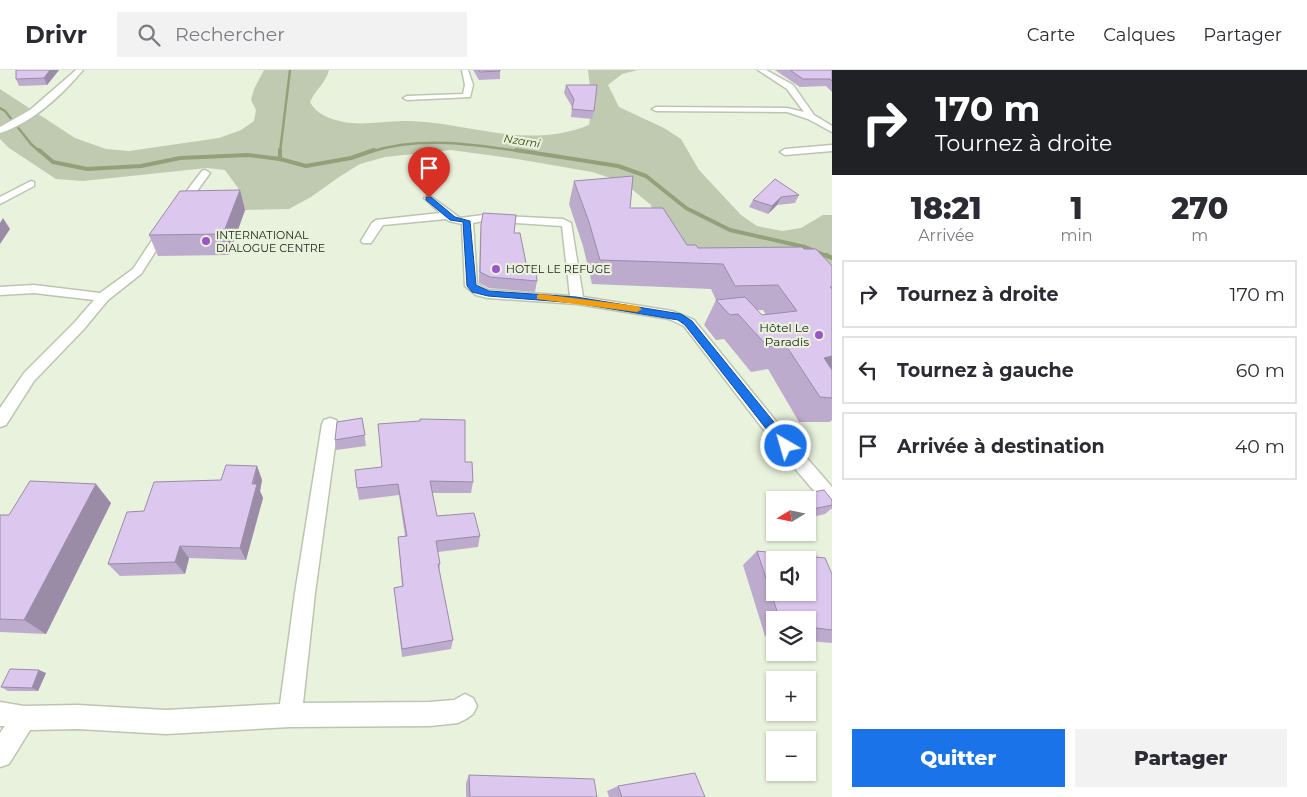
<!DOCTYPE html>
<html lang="fr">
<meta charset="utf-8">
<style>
:root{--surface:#fff;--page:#f2f2f3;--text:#2b2b33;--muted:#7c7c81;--line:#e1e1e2;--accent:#1a73e8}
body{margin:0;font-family:Montserrat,sans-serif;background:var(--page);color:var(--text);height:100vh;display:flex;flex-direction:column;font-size:19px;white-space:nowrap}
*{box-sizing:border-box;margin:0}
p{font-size:16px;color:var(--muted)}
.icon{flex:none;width:28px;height:28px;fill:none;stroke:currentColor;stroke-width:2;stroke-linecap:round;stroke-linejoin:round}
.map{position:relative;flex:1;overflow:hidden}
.panel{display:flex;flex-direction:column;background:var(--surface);width:475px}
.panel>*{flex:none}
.banner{background:#202124;color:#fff;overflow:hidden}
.needle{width:32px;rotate:260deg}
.buttons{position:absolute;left:766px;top:421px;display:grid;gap:10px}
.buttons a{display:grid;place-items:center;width:50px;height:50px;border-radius:0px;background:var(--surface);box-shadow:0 1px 4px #0004;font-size:25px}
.pin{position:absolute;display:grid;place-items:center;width:42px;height:42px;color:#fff;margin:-51px -21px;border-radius:50% 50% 50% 0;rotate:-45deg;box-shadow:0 0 5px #0007}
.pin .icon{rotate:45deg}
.me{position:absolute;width:55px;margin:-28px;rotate:322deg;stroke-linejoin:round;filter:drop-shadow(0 0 4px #0008)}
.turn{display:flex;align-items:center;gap:18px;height:105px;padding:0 20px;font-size:22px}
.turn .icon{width:65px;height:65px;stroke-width:2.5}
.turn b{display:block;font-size:35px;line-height:42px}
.eta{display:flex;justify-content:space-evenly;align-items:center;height:85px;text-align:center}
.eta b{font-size:30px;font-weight:800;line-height:35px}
.primary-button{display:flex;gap:10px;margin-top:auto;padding:10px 20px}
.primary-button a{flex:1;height:58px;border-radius:0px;background:var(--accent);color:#fff;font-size:20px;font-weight:800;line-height:58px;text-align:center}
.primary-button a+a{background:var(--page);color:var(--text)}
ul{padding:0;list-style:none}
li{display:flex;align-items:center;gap:15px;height:68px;margin:0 10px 8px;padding:0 10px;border:2px solid var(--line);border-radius:0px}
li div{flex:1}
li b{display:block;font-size:19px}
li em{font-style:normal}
header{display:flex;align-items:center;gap:30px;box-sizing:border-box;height:70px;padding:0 25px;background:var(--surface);border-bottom:1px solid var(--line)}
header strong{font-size:24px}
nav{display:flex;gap:28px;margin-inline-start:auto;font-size:18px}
.search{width:350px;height:45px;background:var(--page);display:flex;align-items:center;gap:12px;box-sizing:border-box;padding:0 18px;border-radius:0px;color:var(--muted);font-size:19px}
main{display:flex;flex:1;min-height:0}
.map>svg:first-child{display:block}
.green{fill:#c0cab0}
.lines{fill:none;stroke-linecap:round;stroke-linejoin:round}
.stream-far2{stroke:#92a17a;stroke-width:2.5}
.stream-far1{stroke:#92a17a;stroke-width:4}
.stream{stroke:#92a17a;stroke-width:4.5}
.minor-casing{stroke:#bcc5b0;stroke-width:3}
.minor{fill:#fff;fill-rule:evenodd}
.wall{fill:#bdabcd;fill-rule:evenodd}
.shaded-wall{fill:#9a8ba7}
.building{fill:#dcc7ee;stroke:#9a8ba7;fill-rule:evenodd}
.route{fill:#1a73e8;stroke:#114b97}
.slow{fill:#f59e0b}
.poi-dot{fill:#9b55c9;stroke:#e9f2dc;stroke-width:2}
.labels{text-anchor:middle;stroke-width:4.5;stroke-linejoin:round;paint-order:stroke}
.far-water-label{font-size:11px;font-style:italic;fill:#36490a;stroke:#e9f2dc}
.far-poi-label{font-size:11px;fill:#22251d;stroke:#e9f2dc;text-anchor:start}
.poi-label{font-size:12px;fill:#22251d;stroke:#e9f2dc;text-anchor:end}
</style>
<header>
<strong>Drivr</strong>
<div class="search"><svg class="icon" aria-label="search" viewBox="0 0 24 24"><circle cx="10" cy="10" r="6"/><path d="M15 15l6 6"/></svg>Rechercher</div>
<nav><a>Carte</a><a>Calques</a><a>Partager</a></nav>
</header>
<main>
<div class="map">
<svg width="832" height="727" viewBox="0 0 832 727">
<rect width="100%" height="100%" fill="#e9f2dc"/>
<!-- green -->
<path class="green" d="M264 0H329C326 13 315 20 310 32 317 45 330 49 344 52 365 56 387 50 409 51 471 53 527 80 589 55L592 36 588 0H638L622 4 608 15 619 37 664 58 681 69 699 100 741 145 757 156 782 161 801 158 823 145H832V197L695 179 672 170 654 146 651 135 623 112 592 102 517 89 451 80 385 87 360 94 339 107 311 127 289 139 245 140 238 118 225 100 207 98 83 111 56 109 9 78 0 69V19L75 68 106 79 129 81 219 68 241 60 254 51 256 40 251 30 254 19Z"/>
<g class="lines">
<!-- stream-far2 -->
<g class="stream-far2">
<polyline points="0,38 5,41 31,74 40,82"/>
<polyline points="280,82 290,0"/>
<path d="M370 82C419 66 474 74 524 82"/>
</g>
<!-- stream-far1 -->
<g class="stream-far1">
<polyline points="39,80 53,92 87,99 141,96 180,88 248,85 280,89"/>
<polyline points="280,80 280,89 306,96 351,88 374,80"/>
<polyline points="516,80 618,96 646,106 686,138 730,160 805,177 829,187"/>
</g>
<!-- stream -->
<polyline class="stream" points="826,185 832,188"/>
<!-- minor casing -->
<g class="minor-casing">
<g id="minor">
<path d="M76 0H83C62 25 32 53 0 63V57L30 40Z"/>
<polygon points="462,0 468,0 473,15 470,27 407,30 403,28 407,26 463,24 465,15"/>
<polygon points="758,0 766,0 793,15 814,45 832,56 832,62 808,49 787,42 656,41 652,39 656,37 787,38 804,42 787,19"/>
<polygon points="832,75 832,81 785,85 780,82 785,79"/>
<polygon points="205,100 210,103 184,139 176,139 175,137 176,135 202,101"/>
<polygon points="31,111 34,112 34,116 0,134 0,127"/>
<path d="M429 125 460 148 483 145 563 149 571 153 583 227 672 241 694 250 792 371 832 417V438L826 435 780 381 684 256 669 249 577 234 488 228 476 225 465 216 462 154 449 151 446 149 383 155 371 173H363L361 171 372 153 376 150 440 143 424 128ZM483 151 562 156 570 226 488 220 477 214 473 153Z"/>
<polygon points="166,154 171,157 141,204 108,230 84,259 34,311 6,355 0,357 0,338 24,303 74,253 94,230 34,223 0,225 0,217 34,215 100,223 133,199 162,155"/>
<polygon points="330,348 336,350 338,354 315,523 303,633 430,632 454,630 465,624 473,628 477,636 473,644 466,649 458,653 430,656 290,657 166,664 78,659 30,660 9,694 0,697 0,663 5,656 0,656 0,632 24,636 78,635 166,640 280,634 295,523 322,354 324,350"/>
</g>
</g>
<!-- minor -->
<use href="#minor" class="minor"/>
</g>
<!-- wall -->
<g class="wall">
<polygon points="59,0 47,15 19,16 16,9"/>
<polygon points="473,0 500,0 500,9 479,10"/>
<polygon points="775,0 832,0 832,22 826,16 800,17"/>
<polygon points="566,15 594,41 592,49 571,47 572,37 564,23"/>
<path d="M574 111 630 138 687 175 698 178 804 179 832 196V350L830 352H799L768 299 751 302 724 269 716 270 704 255 716 230 711 219 592 214 583 176 569 134ZM757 240H763L766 245H762Z"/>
<polygon points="240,120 245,140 229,185 158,186 149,165"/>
<polygon points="799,125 795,133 777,135 768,144 749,137 753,130"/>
<polygon points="481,155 514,163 527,198 537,211 535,222 489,218 479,213 480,166"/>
<polygon points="362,348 366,376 336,380 335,370"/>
<polygon points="465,392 473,412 471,423 432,423 437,446 480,466 478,477 438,482 440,494 439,503 453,570 451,579 402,587 394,518 402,516 398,467 405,466 399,425 359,430 357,418"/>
<polygon points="257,396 262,410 260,421 263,428 246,490 189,488 185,504 120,506 108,494 144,441"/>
<polygon points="789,426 832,430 832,438 825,444 808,448 808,430 786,430"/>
<polygon points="111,433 46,564 0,562 0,445 9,445"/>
<polygon points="757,481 832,504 832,573 808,571 808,550 775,550 775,567 765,566 743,495"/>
<polygon points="46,603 38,621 8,621 1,617"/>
<polygon points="469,705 597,727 466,727 466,713"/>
<polygon points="618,716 705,727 609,727 607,721"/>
</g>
<!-- shaded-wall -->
<g class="shaded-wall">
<polygon points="50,0 59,0 47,15 44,8"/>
<polygon points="240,120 245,140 229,185 223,164"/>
<polygon points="781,127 777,135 768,144 772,136"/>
<polygon points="3,148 10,159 0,174 0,153"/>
<polygon points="832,286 832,304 824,288"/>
<polygon points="257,396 262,410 260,421 263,428 246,490 240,478"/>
<polygon points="96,414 111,433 46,564 24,550"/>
<polygon points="180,476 189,488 185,504 175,492"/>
<polygon points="39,600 46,603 38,621 32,618"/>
</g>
<!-- building -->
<g class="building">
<polygon points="16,0 50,0 44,8 16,9"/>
<polygon points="478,0 500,0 500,1 480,2"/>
<polygon points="790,0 832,0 832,11 830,9 803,9"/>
<polygon points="566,15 597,15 594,41 572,39 574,29"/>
<polygon points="633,106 630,138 663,138 687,175 696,175 698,178 802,177 804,179 816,179 832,196 832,217 830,217 832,219 832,286 824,288 832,300 832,328 820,327 785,274 768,277 738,244 730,245 716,230 745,227 762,245 797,241 778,215 735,216 723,194 600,190 589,152 574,111"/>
<polygon points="775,109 799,125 781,127 772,136 753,130"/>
<polygon points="240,120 223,164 149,165 180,121"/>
<polygon points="483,143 516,145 514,163 520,163 527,198 536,198 537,211 490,207 480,202 481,155"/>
<polygon points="362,348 365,365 335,370 337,352"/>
<polygon points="420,349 465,350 465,392 472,392 473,412 430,411 437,446 474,443 480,466 436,471 440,494 438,494 453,570 402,579 394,518 403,516 398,467 407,466 398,414 357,418 355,400 382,397 378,354 420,351"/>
<polygon points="226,395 257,396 252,414 257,414 240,478 180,476 175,492 108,494 127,442 144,441 154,412 221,410"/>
<polygon points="30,411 96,414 24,550 0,549 0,445 9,445"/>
<polygon points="824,420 832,430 832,435 808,440 808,430 792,430 789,426"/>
<path d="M757 481 825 488 832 504V560L808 557V550H780ZM775 490H808V522H775Z"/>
<polygon points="10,599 39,600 32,618 1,617"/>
<polygon points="695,703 705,727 622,727 618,716"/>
<polygon points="469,705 594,709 597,727 470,727"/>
</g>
<!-- route -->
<polygon class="route" points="426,127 431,127 455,147 470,151 476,215 489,221 576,227 681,244 692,251 790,372 792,376 790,379 782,379 685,255 678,250 576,233 488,226 472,222 467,216 463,152 450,150 426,130"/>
<!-- slow -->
<polygon class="slow" points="540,224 637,236 642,239 637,242 537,229 537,225"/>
<!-- markers -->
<g class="poi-dot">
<circle cx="206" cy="171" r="5"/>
<circle cx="496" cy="199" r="5"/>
<circle cx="819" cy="265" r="5"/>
</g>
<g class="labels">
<!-- far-water labels -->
<g class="far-water-label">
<text transform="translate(522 71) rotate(9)" y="4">Nzami</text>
</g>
<!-- far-poi labels -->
<g class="far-poi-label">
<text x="216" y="169">INTERNATIONAL<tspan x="216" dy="13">DIALOGUE CENTRE</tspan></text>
<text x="506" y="203">HOTEL LE REFUGE</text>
</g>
<!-- poi labels -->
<g class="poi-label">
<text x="809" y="262">Hôtel Le<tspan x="809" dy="14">Paradis</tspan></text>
</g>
</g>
</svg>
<div class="buttons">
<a><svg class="needle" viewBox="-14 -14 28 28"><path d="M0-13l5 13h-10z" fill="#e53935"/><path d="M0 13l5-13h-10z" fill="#7c7c81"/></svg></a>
<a><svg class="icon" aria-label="sound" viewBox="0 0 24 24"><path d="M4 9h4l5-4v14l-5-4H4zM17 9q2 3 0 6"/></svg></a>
<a><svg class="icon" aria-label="layers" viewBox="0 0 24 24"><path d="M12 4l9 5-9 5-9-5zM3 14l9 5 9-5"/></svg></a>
<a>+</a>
<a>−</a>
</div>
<div class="pin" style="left:429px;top:128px;background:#d93025"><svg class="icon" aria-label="arrive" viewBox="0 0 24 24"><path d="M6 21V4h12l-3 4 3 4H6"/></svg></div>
<svg class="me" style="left:786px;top:376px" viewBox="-20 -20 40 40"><circle r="17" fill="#1a73e8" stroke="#fff" stroke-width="3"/><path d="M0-11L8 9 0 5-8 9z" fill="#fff"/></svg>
</div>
<section class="panel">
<div class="banner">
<div class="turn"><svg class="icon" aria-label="right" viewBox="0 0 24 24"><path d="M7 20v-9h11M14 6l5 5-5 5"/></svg><div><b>170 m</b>Tournez à droite</div></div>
</div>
<div class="eta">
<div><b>18:21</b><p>Arrivée</p></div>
<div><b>1</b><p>min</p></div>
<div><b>270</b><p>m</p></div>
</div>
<ul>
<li><svg class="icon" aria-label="right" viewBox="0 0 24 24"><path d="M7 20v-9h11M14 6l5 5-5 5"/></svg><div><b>Tournez à droite</b></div><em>170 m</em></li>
<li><svg class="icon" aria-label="left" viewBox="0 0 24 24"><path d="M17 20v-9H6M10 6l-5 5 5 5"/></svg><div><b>Tournez à gauche</b></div><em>60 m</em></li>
<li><svg class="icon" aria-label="arrive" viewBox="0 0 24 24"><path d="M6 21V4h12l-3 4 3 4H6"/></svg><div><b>Arrivée à destination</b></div><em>40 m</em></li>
</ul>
<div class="primary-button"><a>Quitter</a><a>Partager</a></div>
</section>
</main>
